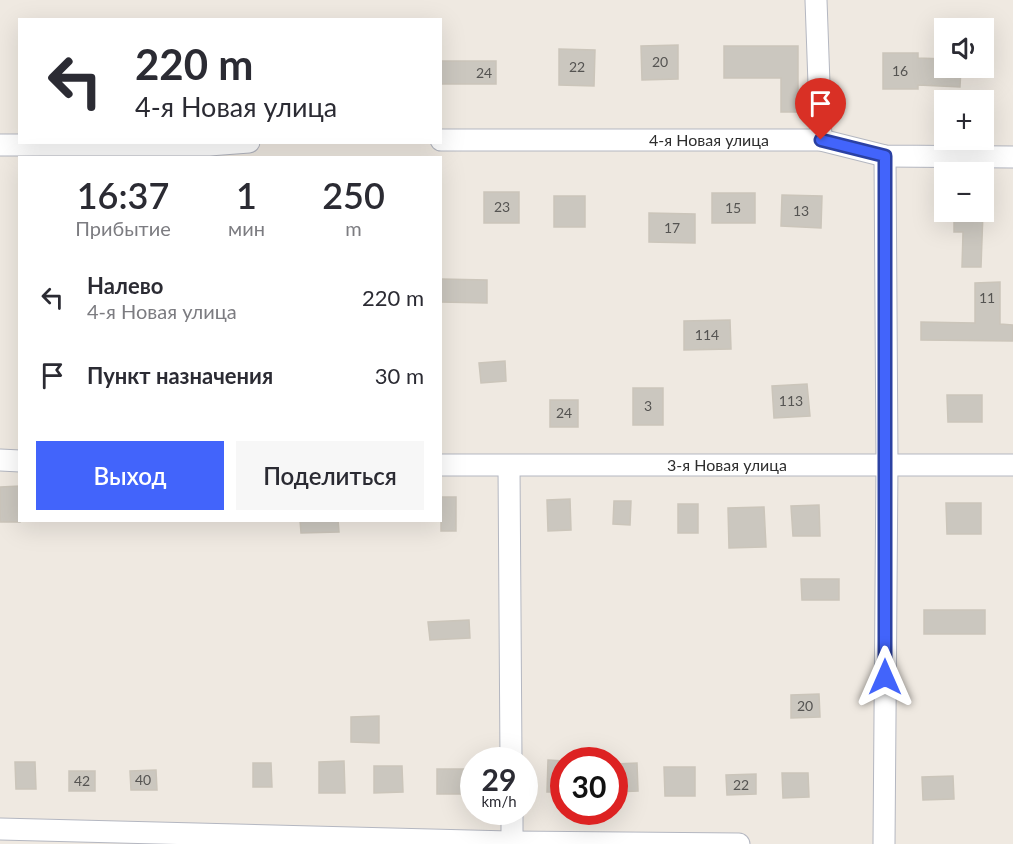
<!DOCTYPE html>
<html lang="ru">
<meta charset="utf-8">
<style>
:root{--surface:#fff;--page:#f7f7f7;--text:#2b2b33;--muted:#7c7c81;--accent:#4264fb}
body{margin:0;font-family:Lato,sans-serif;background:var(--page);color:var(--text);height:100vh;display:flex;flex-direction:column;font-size:22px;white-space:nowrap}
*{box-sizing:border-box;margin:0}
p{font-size:20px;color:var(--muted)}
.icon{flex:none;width:33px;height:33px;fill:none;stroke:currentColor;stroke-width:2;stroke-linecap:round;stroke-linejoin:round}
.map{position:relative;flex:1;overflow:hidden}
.details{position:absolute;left:18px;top:156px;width:424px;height:366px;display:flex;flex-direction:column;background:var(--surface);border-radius:0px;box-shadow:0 6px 24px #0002}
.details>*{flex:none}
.top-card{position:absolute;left:18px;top:18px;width:424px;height:126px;border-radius:0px;box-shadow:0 6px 24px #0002;background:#fff;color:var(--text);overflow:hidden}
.buttons{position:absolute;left:934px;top:18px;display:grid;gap:12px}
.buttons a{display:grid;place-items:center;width:60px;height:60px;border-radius:0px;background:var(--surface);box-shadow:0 6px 24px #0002;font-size:30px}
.speed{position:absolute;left:460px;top:747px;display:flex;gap:12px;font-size:30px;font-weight:700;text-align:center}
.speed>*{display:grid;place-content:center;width:78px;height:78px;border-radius:50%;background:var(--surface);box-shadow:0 6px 24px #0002;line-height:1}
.speed small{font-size:15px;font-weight:400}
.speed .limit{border:9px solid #d22;background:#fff;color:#111}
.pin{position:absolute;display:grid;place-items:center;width:51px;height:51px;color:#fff;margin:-62px -26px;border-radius:50% 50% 50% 0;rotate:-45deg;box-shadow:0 0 6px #0007}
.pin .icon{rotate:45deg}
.me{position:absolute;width:66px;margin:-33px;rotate:0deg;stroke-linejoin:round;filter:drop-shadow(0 0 4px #0008)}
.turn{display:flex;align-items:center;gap:21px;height:126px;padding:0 18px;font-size:27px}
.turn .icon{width:78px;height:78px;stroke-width:2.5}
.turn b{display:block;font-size:42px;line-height:51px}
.eta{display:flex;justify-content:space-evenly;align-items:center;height:102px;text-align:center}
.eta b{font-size:36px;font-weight:600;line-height:42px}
.cta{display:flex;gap:12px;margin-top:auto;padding:12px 18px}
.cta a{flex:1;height:69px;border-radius:0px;background:var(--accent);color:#fff;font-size:24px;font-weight:600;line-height:69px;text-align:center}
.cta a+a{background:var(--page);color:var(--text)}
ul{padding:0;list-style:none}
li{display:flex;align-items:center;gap:18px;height:78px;padding:0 18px}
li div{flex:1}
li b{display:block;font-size:22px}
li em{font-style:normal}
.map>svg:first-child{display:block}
.building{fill:#cbc7bf;stroke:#cbc5ba;stroke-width:1.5}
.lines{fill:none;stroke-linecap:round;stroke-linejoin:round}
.minor-casing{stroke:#b4b7c1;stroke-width:23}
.minor{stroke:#fff;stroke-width:21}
.route-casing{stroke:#2b41a3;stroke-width:15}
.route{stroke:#4264fb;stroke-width:10}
.labels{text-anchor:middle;stroke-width:4.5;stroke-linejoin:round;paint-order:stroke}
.number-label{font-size:14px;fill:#555452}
.street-label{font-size:16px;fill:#2e2e2e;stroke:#fff}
</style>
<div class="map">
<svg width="1013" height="844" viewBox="0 0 1013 844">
<rect width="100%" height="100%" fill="#efe9e1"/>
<!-- building -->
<g class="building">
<polygon points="678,45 678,79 642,80 641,46"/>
<polygon points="724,46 798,46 798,112 781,112 781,78 724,78"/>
<polygon points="559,49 595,50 594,86 559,85"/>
<polygon points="883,53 918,53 918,58 945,59 945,68 961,68 960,87 918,85 918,89 883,89"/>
<rect x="441" y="61" width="55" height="23"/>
<rect x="484" y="192" width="35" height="31"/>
<rect x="712" y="193" width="43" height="30"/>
<polygon points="782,195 822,196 821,228 781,226"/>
<rect x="554" y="196" width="31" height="31"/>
<polygon points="954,212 983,212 981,267 962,267 963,232 954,232"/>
<polygon points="649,213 695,214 695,243 649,242"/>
<polygon points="441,279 487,280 487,303 441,302"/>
<polygon points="1000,282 1000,324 1013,325 1013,341 921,340 921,322 975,323 975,283"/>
<polygon points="730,320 731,349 684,350 684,321"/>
<polygon points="505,361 506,381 481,383 479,363"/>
<polygon points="807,384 810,416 774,418 772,386"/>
<rect x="633" y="388" width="30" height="37"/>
<polygon points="947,395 982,395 982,422 948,422"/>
<rect x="550" y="400" width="28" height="27"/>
<polygon points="20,486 20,522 0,522 0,487"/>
<rect x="441" y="497" width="15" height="34"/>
<polygon points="570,499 571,530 548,531 547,500"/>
<polygon points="614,501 631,501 630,525 613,524"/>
<polygon points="946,503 981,503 981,534 947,534"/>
<rect x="678" y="504" width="20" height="29"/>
<polygon points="819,505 820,536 793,536 791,506"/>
<polygon points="764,507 766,547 729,548 728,508"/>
<polygon points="300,520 338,520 339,532 301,533"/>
<polygon points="801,579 839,579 839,600 802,600"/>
<rect x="924" y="610" width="61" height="24"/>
<polygon points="469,620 470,638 430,640 428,622"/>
<polygon points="819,694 820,717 791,718 791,695"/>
<polygon points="379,716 379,743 351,742 351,717"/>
<polygon points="548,760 564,761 564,792 547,792"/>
<polygon points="344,761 345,793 319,793 319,762"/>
<polygon points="15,762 35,762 36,789 16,789"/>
<polygon points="253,763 271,763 272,787 253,787"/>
<polygon points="637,763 638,791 615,792 615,764"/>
<polygon points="374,766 402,766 403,792 374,793"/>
<polygon points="664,767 695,767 695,796 665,796"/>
<rect x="437" y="769" width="30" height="25"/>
<polygon points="156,770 157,790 131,790 130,771"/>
<rect x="69" y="771" width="26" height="20"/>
<polygon points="782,773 808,773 809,797 783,798"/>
<polygon points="756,774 756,794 727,795 726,775"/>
<polygon points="953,776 954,799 923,800 922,777"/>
</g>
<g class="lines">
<!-- minor casing -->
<g class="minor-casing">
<g id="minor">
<polyline points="816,0 821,140"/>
<path id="s1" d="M441 140H821L885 156 1013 157"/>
<polyline points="0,145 209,145 249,142"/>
<polyline points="0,460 20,461"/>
<path id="s2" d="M441 465H1013"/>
<polyline points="509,466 511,760"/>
<polyline points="512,812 512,844"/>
<polyline points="0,829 512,842 739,844"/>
<polyline points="884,844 887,463 885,156"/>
</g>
</g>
<!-- minor -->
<use href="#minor" class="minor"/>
</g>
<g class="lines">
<!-- route casing -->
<g class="route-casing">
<polyline id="route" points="821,140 885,156 885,677"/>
</g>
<!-- route -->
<use href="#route" class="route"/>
</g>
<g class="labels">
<!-- number labels -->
<g class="number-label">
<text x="660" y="67">20</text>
<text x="577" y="72">22</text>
<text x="900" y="76">16</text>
<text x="484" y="78">24</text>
<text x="502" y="212">23</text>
<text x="733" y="213">15</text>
<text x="801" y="216">13</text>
<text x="672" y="233">17</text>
<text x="987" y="303">11</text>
<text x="707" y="340">114</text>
<text x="791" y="406">113</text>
<text x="648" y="411">3</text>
<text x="564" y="418">24</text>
<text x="805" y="711">20</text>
<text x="143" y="785">40</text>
<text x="82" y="786">42</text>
<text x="741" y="790">22</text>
</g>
<!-- street labels -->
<g class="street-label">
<text dy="6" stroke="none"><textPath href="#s1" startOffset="268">4-я Новая улица</textPath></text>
<text dy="6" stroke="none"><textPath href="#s2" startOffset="286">3-я Новая улица</textPath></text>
</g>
</g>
</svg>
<div class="buttons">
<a><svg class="icon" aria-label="sound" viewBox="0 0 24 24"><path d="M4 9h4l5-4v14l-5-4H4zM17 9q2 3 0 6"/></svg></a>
<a>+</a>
<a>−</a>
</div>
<div class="speed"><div>29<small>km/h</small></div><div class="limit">30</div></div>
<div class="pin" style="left:821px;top:140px;background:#d93025"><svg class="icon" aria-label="arrive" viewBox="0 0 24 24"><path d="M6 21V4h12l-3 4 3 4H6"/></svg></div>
<svg class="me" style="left:885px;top:677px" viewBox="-20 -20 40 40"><path d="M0-17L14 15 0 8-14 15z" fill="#4264fb" stroke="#fff" stroke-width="4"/></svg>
<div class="top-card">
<div class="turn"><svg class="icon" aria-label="left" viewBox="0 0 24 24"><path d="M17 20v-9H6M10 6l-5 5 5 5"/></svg><div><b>220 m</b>4-я Новая улица</div></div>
</div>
<section class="details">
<div class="eta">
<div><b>16:37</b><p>Прибытие</p></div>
<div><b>1</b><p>мин</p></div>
<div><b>250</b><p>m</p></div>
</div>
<ul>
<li><svg class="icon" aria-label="left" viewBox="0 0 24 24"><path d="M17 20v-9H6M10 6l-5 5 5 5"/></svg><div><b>Налево</b><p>4-я Новая улица</p></div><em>220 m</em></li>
<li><svg class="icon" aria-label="arrive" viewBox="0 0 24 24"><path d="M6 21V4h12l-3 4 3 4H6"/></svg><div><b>Пункт назначения</b></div><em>30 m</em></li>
</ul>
<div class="cta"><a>Выход</a><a>Поделиться</a></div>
</section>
</div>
